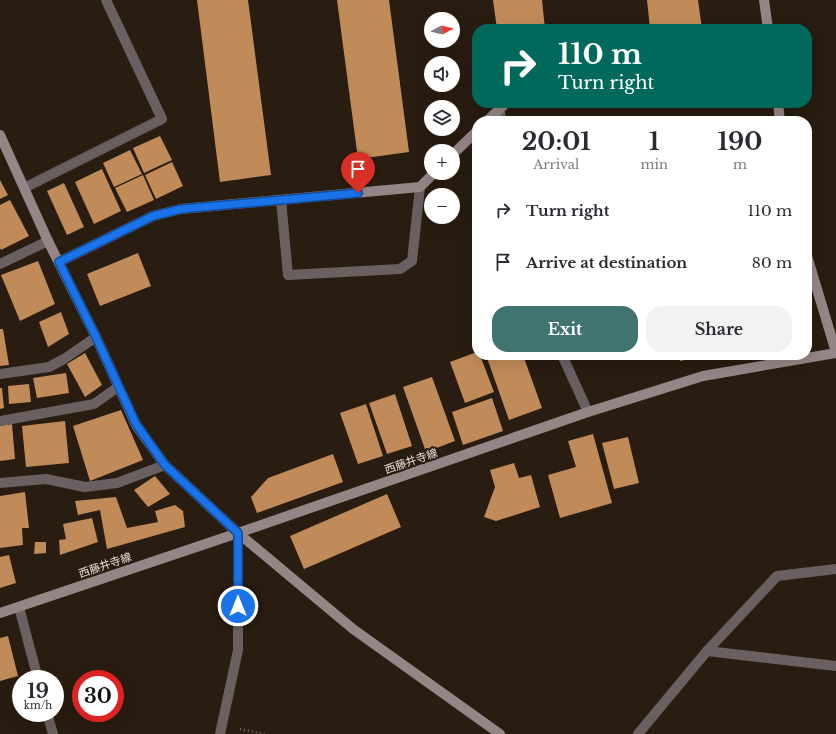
<!DOCTYPE html>
<meta charset="utf-8">
<style>
:root{--surface:#fff;--page:#f2f2f3;--text:#2b2b33;--muted:#7c7c81;--accent:#417471}
body{margin:0;font-family:"Libre Baskerville","Noto Sans JP",serif;background:var(--page);color:var(--text);height:100vh;display:flex;flex-direction:column;font-size:15px;white-space:nowrap}
*{box-sizing:border-box;margin:0}
p{font-size:13px;color:var(--muted)}
.icon{flex:none;width:22px;height:22px;fill:none;stroke:currentColor;stroke-width:2;stroke-linecap:round;stroke-linejoin:round}
.map{position:relative;flex:1;overflow:hidden}
.panel{position:absolute;left:472px;top:116px;width:340px;height:244px;display:flex;flex-direction:column;background:var(--surface);border-radius:16px;box-shadow:0 4px 16px #0002}
.panel>*{flex:none}
.banner{position:absolute;left:472px;top:24px;width:340px;height:84px;border-radius:16px;box-shadow:0 4px 16px #0002;background:#00695c;color:#fff;overflow:hidden}
.needle{width:26px;rotate:83deg}
.tools{position:absolute;left:424px;top:12px;display:grid;gap:8px}
.tools a{display:grid;place-items:center;width:36px;height:36px;border-radius:50%;background:var(--surface);box-shadow:0 4px 16px #0002;font-size:20px}
.speed{position:absolute;left:12px;top:670px;display:flex;gap:8px;font-size:20px;font-weight:700;text-align:center}
.speed>*{display:grid;place-content:center;width:52px;height:52px;border-radius:50%;background:var(--surface);box-shadow:0 4px 16px #0002;line-height:1}
.speed small{font-size:10px;font-weight:400}
.speed .limit{border:6px solid #d22;background:#fff;color:#111}
.pin{position:absolute;display:grid;place-items:center;width:34px;height:34px;color:#fff;margin:-41px -17px;border-radius:50% 50% 50% 0;rotate:-45deg;box-shadow:0 0 4px #0007}
.pin .icon{rotate:45deg}
.me{position:absolute;width:44px;margin:-22px;rotate:0deg;stroke-linejoin:round;filter:drop-shadow(0 0 3px #0008)}
.turn{display:flex;align-items:center;gap:14px;height:84px;padding:0 20px;font-size:18px}
.turn .icon{width:52px;height:52px;stroke-width:2.5}
.turn b{display:block;font-size:28px;line-height:34px}
.eta{display:flex;justify-content:space-evenly;align-items:center;height:68px;text-align:center}
.eta b{font-size:24px;font-weight:800;line-height:28px}
.cta{display:flex;gap:8px;margin-top:auto;padding:8px 20px}
.cta a{flex:1;height:46px;border-radius:16px;background:var(--accent);color:#fff;font-size:16px;font-weight:800;line-height:46px;text-align:center}
.cta a+a{background:var(--page);color:var(--text)}
ul{padding:0;list-style:none}
li{display:flex;align-items:center;gap:12px;height:52px;padding:0 20px}
li div{flex:1}
li b{display:block;font-size:15px}
li em{font-style:normal}
.map>svg:first-child{display:block}
.building{fill:#c08b58}
.lines{fill:none;stroke-linecap:round;stroke-linejoin:round}
.path{stroke:#766b60;stroke-width:2.5;stroke-dasharray:1 3;stroke-linecap:butt}
.street{stroke:#6b6061;stroke-width:10}
.secondary{stroke:#968587;stroke-width:10}
.route-casing{stroke:#114b97;stroke-width:10}
.route{stroke:#1a73e8;stroke-width:7}
.labels{text-anchor:middle;stroke-width:4;stroke-linejoin:round;paint-order:stroke}
.street-label{font-size:11px;fill:#eae0d8;stroke:#291c10}
</style>
<div class="map">
<svg width="836" height="734" viewBox="0 0 836 734">
<rect width="100%" height="100%" fill="#291c10"/>
<!-- building -->
<g class="building">
<polygon points="197,0 248,0 271,175 220,182"/>
<polygon points="337,0 389,0 409,152 358,159"/>
<polygon points="493,0 542,0 545,29 497,29"/>
<polygon points="647,0 698,0 702,29 650,29"/>
<polygon points="160,136 172,160 144,173 133,148"/>
<polygon points="130,150 142,174 114,187 103,163"/>
<polygon points="172,162 183,186 156,199 145,175"/>
<polygon points="102,169 121,211 94,224 75,182"/>
<polygon points="143,175 154,200 127,212 115,188"/>
<polygon points="0,180 8,195 0,199"/>
<polygon points="64,183 84,227 67,235 47,191"/>
<polygon points="10,200 29,236 1,250 0,248 0,205"/>
<polygon points="138,253 151,286 100,306 87,274"/>
<polygon points="38,261 55,304 20,321 1,275"/>
<polygon points="61,312 69,334 48,347 39,322"/>
<polygon points="0,329 3,329 9,365 0,366"/>
<polygon points="477,352 477,355 480,355 494,392 465,403 450,362"/>
<polygon points="85,353 102,385 85,397 67,364"/>
<polygon points="486,355 523,355 542,408 509,420"/>
<polygon points="679,355 704,355 704,356 680,361"/>
<polygon points="66,373 69,393 37,398 33,378"/>
<polygon points="432,377 455,441 426,452 403,387"/>
<polygon points="29,384 31,402 9,404 8,386"/>
<polygon points="0,388 2,388 4,408 0,409"/>
<polygon points="395,394 412,446 387,454 369,403"/>
<polygon points="492,398 503,431 463,445 452,412"/>
<polygon points="366,404 383,456 358,464 340,413"/>
<polygon points="121,410 143,460 90,481 73,426"/>
<polygon points="65,421 69,463 26,467 22,426"/>
<polygon points="12,424 15,459 0,461 0,426"/>
<polygon points="593,434 612,503 560,518 548,475 576,467 568,441"/>
<polygon points="628,437 639,483 614,489 602,443"/>
<polygon points="333,454 343,482 257,513 251,497 268,478"/>
<polygon points="514,463 519,478 531,475 540,507 496,521 484,517 495,487 490,470"/>
<polygon points="155,476 170,494 148,507 134,490"/>
<polygon points="25,492 29,528 22,528 23,545 0,548 0,496"/>
<polygon points="387,494 401,527 304,569 290,536"/>
<polygon points="116,497 127,528 158,522 155,511 175,505 183,511 185,527 107,549 100,510 78,515 75,501"/>
<polygon points="92,518 98,542 60,555 59,540 66,539 63,524"/>
<polygon points="35,542 46,542 46,553 34,554"/>
<polygon points="9,555 16,583 0,588 0,557"/>
<polygon points="8,636 18,676 0,681 0,638"/>
</g>
<g class="lines">
<!-- path -->
<polyline class="path" points="240,729 265,734"/>
<!-- street -->
<g class="street">
<polyline points="499,109 502,121"/>
<polyline points="24,188 162,119 106,0"/>
<polyline points="281,200 288,275 400,269 412,261 420,187"/>
<polyline points="0,264 48,241"/>
<polyline points="562,355 588,412"/>
<polyline points="0,374 49,367 64,359 96,337"/>
<polyline points="0,421 94,404 118,387"/>
<polyline points="0,483 46,479 85,487 117,483 165,465"/>
<polyline points="19,607 38,679"/>
<polyline points="707,651 836,666"/>
<polyline points="47,713 53,734"/>
<polyline points="220,734 238,650 238,533"/>
<polyline points="638,734 707,651 777,576 836,569"/>
</g>
<!-- secondary -->
<g class="secondary">
<polyline points="764,0 768,29"/>
<polyline points="778,103 780,121"/>
<polyline points="487,121 506,103"/>
<polyline points="0,135 48,241 96,337 136,425 165,465 238,533 353,629 500,734"/>
<polyline points="453,154 477,131"/>
<polyline points="807,256 836,352"/>
<polyline points="59,262 153,216 181,209 420,187 434,173"/>
<polyline points="0,613 238,533 588,412 703,376 836,353"/>
</g>
</g>
<g class="lines">
<!-- route casing -->
<g class="route-casing">
<polyline id="route" points="238,606 238,533 165,465 136,424 96,337 59,262 153,216 181,209 358,193"/>
</g>
<!-- route -->
<use href="#route" class="route"/>
</g>
<g class="labels">
<!-- street labels -->
<g class="street-label">
<text transform="translate(411 461) rotate(-19)" y="4">西藤井寺線</text>
<text transform="translate(105 565) rotate(-19)" y="4">西藤井寺線</text>
</g>
</g>
</svg>
<div class="tools">
<a><svg class="needle" viewBox="-14 -14 28 28"><path d="M0-13l5 13h-10z" fill="#e53935"/><path d="M0 13l5-13h-10z" fill="#7c7c81"/></svg></a>
<a><svg class="icon" aria-label="sound" viewBox="0 0 24 24"><path d="M4 9h4l5-4v14l-5-4H4zM17 9q2 3 0 6"/></svg></a>
<a><svg class="icon" aria-label="layers" viewBox="0 0 24 24"><path d="M12 4l9 5-9 5-9-5zM3 14l9 5 9-5"/></svg></a>
<a>+</a>
<a>−</a>
</div>
<div class="speed"><div>19<small>km/h</small></div><div class="limit">30</div></div>
<div class="pin" style="left:358px;top:193px;background:#d93025"><svg class="icon" aria-label="arrive" viewBox="0 0 24 24"><path d="M6 21V4h12l-3 4 3 4H6"/></svg></div>
<svg class="me" style="left:238px;top:606px" viewBox="-20 -20 40 40"><circle r="17" fill="#1a73e8" stroke="#fff" stroke-width="3"/><path d="M0-11L8 9 0 5-8 9z" fill="#fff"/></svg>
<div class="banner">
<div class="turn"><svg class="icon" aria-label="right" viewBox="0 0 24 24"><path d="M7 20v-9h11M14 6l5 5-5 5"/></svg><div><b>110 m</b>Turn right</div></div>
</div>
<section class="panel">
<div class="eta">
<div><b>20:01</b><p>Arrival</p></div>
<div><b>1</b><p>min</p></div>
<div><b>190</b><p>m</p></div>
</div>
<ul>
<li><svg class="icon" aria-label="right" viewBox="0 0 24 24"><path d="M7 20v-9h11M14 6l5 5-5 5"/></svg><div><b>Turn right</b></div><em>110 m</em></li>
<li><svg class="icon" aria-label="arrive" viewBox="0 0 24 24"><path d="M6 21V4h12l-3 4 3 4H6"/></svg><div><b>Arrive at destination</b></div><em>80 m</em></li>
</ul>
<div class="cta"><a>Exit</a><a>Share</a></div>
</section>
</div>
